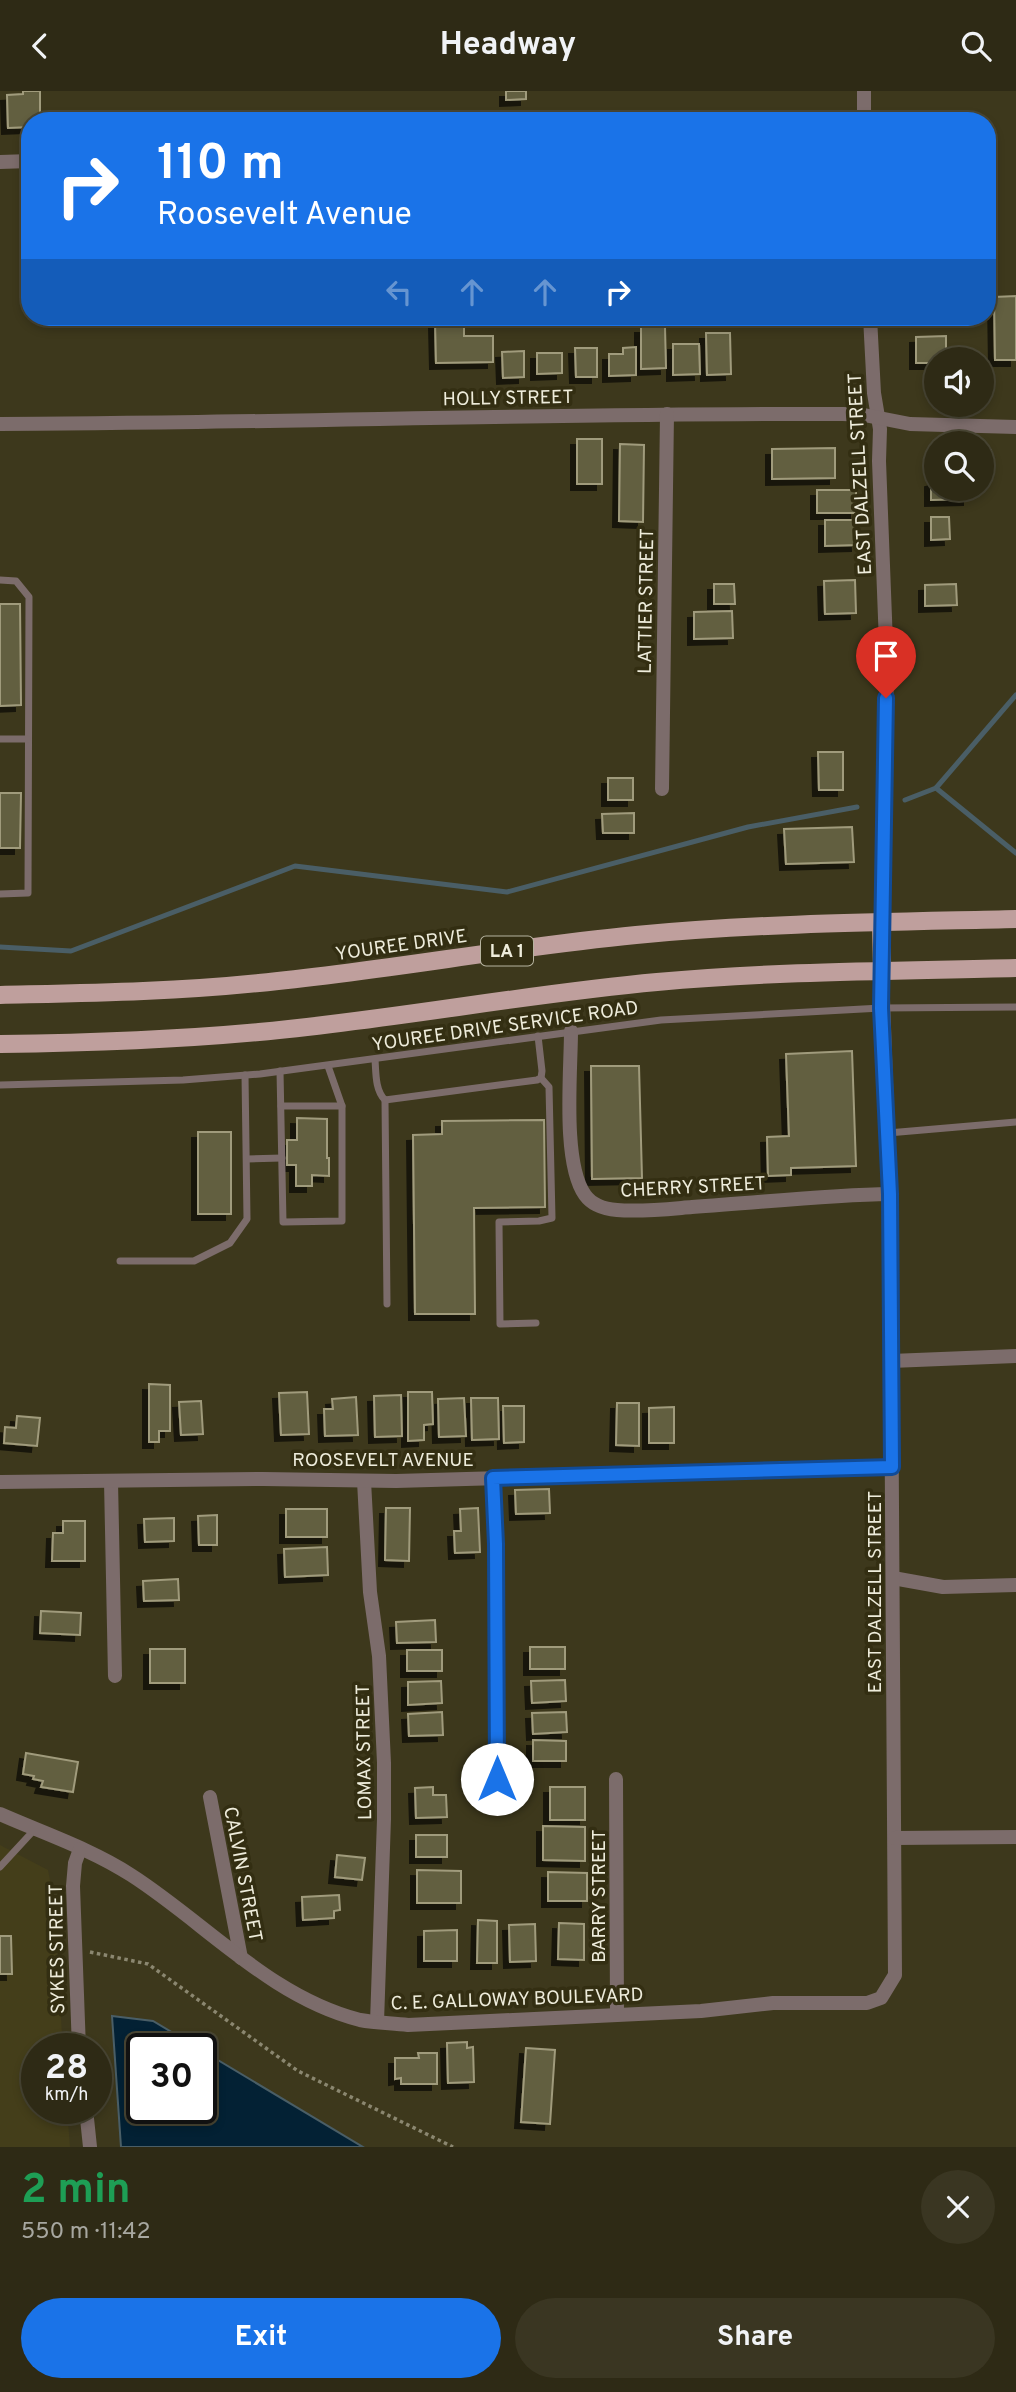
<!DOCTYPE html>
<meta charset="utf-8">
<style>
:root{--surface:#2e2a15;--page:#3a3622;--text:#f1f3f6;--muted:#a7a7a0;--line:#494634;--accent:#1a73e8}
body{margin:0;font-family:Overpass,sans-serif;background:var(--page);color:var(--text);height:100vh;display:flex;flex-direction:column;font-size:26px;white-space:nowrap}
*{box-sizing:border-box;margin:0}
p{font-size:23px;color:var(--muted)}
.icon{flex:none;width:38px;height:38px;fill:none;stroke:currentColor;stroke-width:2;stroke-linecap:round;stroke-linejoin:round}
.map{position:relative;height:2056px;overflow:hidden}
.side{display:flex;flex-direction:column;background:var(--surface);flex:1}
.side>*{flex:none}
.banner{position:absolute;left:21px;top:21px;width:975px;height:214px;border-radius:28px;box-shadow:0 4px 10px #0003,0 0 0 2px var(--line);background:#1a73e8;color:#fff;overflow:hidden}
.buttons{position:absolute;left:924px;top:256px;display:grid;gap:14px}
.buttons a{display:grid;place-items:center;width:70px;height:70px;border-radius:50%;background:var(--surface);box-shadow:0 4px 10px #0003,0 0 0 2px var(--line);font-size:35px}
.speed{position:absolute;left:21px;top:1942px;display:flex;gap:14px;font-size:35px;font-weight:700;text-align:center}
.speed>*{display:grid;place-content:center;width:91px;height:91px;border-radius:50%;background:var(--surface);box-shadow:0 4px 10px #0003,0 0 0 2px var(--line);line-height:1}
.speed small{font-size:18px;font-weight:400}
.speed .limit{border:4px solid #111;border-radius:10px;background:#fff;color:#111}
.pin{position:absolute;display:grid;place-items:center;width:60px;height:60px;color:#fff;margin:-72px -30px;border-radius:50% 50% 50% 0;rotate:-45deg;box-shadow:0 0 7px #0007}
.pin .icon{rotate:45deg}
.me{position:absolute;width:77px;margin:-38px;rotate:0deg;stroke-linejoin:round;filter:drop-shadow(0 0 5px #0008)}
.turn{display:flex;align-items:center;gap:24px;height:147px;padding:0 21px;font-size:32px}
.turn .icon{width:91px;height:91px;stroke-width:2.5}
.turn b{display:block;font-size:49px;line-height:60px}
.lanes{display:flex;align-items:center;height:66px;padding:0 21px;background:#0003;justify-content:center;gap:35px;direction:ltr}
.lanes .off{opacity:.35}
.round{display:grid;place-items:center;flex:none;width:74px;height:74px;border-radius:37px;background:var(--page)}
.headline{display:flex;align-items:center;justify-content:space-between;height:119px;padding:0 21px}
h1{font-size:42px;font-weight:700;line-height:52px;color:#1e9e55}
.action{display:flex;gap:14px;margin-top:auto;padding:14px 21px}
.action a{flex:1;height:80px;border-radius:42px;background:var(--accent);color:#fff;font-size:28px;font-weight:700;line-height:80px;text-align:center}
.action a+a{background:var(--page);color:var(--text)}
header{display:flex;justify-content:space-between;align-items:center;height:91px;padding:0 21px;background:var(--surface);font-size:32px;font-weight:700}
.map>svg:first-child{display:block}
.built{fill:#443e1a}
.water{fill:#032134;stroke:#4a5e66;stroke-width:2}
.lines{fill:none;stroke-linecap:round;stroke-linejoin:round}
.stream{stroke:#4a5e66;stroke-width:5}
.building{fill:#625e40;stroke:#a09b7c;stroke-width:2;filter:url(#shadow)}
.path{stroke:#8b8770;stroke-width:3.5;stroke-dasharray:3.5 3.5;stroke-linecap:butt}
.lane{stroke:#7c6c6b;stroke-width:7}
.street{stroke:#7c6c6b;stroke-width:14}
.primary{stroke:#bf9f9d;stroke-width:18}
.route-casing{stroke:#114b97;stroke-width:18}
.route{stroke:#1a73e8;stroke-width:12}
.labels{text-anchor:middle;stroke-width:7;stroke-linejoin:round;paint-order:stroke}
.shield{fill:#332e12;stroke:#b6b39f;stroke-width:2}
.shield-label{font-size:18px;font-weight:bold;fill:#eeecdb}
.street-label{font-size:19px;fill:#eeecdb;stroke:#332e12}
</style>
<header><svg class="icon" aria-label="back" viewBox="0 0 24 24"><path d="M15 5l-7 7 7 7"/></svg>Headway<svg class="icon" aria-label="search" viewBox="0 0 24 24"><circle cx="10" cy="10" r="6"/><path d="M15 15l6 6"/></svg></header>
<div class="map">
<svg width="1016" height="2056" viewBox="0 0 1016 2056">
<defs>
<filter id="shadow"><feDropShadow dx="-6" dy="6" stdDeviation="0" flood-color="#0009"/></filter>
</defs>
<rect width="100%" height="100%" fill="#3d381c"/>
<!-- built -->
<polygon class="built" points="0,1754 48,1779 53,1805 63,1958 37,1958 37,2018 67,2018 70,2056 0,2056"/>
<!-- water -->
<polygon class="water" points="112,1925 153,1930 200,1958 142,1958 142,2018 201,2018 201,1959 363,2056 121,2056"/>
<g class="lines">
<!-- stream -->
<g class="stream">
<polyline points="936,697 1016,762"/>
<polyline points="905,709 936,697 1016,604"/>
<polyline points="0,856 71,860 295,775 507,801 748,736 857,716"/>
</g>
</g>
<!-- building -->
<g class="building">
<polygon points="23,0 40,0 40,30 30,30 30,36 8,37 7,4 23,3"/>
<polygon points="506,0 526,0 526,8 506,9"/>
<polygon points="1016,205 1016,269 995,269 994,206"/>
<polygon points="464,230 464,245 493,245 493,271 436,272 435,231"/>
<polygon points="641,236 665,236 666,277 641,278"/>
<polygon points="706,242 730,242 731,283 707,284"/>
<polygon points="946,245 946,268 936,268 936,272 916,272 916,246"/>
<polygon points="673,253 699,253 700,283 673,284"/>
<polygon points="636,256 636,284 609,285 609,263 623,263 623,257"/>
<polygon points="575,257 597,257 597,286 576,286"/>
<polygon points="524,260 524,286 503,287 502,261"/>
<polygon points="537,262 562,262 562,282 537,283"/>
<rect x="577" y="348" width="25" height="45"/>
<polygon points="620,353 644,354 643,431 619,430"/>
<polygon points="835,357 835,387 772,388 772,358"/>
<rect x="982" y="359" width="9" height="23"/>
<polygon points="936,389 936,397 969,397 969,408 931,409 931,390"/>
<rect x="817" y="399" width="39" height="23"/>
<polygon points="931,426 949,426 950,448 931,449"/>
<polygon points="825,429 856,429 857,454 825,455"/>
<polygon points="855,489 856,522 825,523 824,490"/>
<polygon points="714,493 734,493 735,513 714,513"/>
<polygon points="956,493 957,514 925,515 925,494"/>
<polygon points="0,513 20,513 21,614 0,615"/>
<polygon points="732,520 733,547 694,548 694,521"/>
<polygon points="818,661 843,661 843,699 819,699"/>
<rect x="608" y="687" width="25" height="22"/>
<polygon points="0,702 21,702 20,757 0,757"/>
<polygon points="634,722 634,742 603,742 602,723"/>
<polygon points="852,736 854,771 786,773 784,738"/>
<polygon points="852,960 856,1075 791,1077 791,1084 768,1085 767,1046 789,1045 786,963"/>
<polygon points="591,975 639,975 642,1087 592,1088"/>
<polygon points="297,1027 327,1028 327,1067 329,1067 329,1085 312,1084 312,1095 296,1095 296,1074 287,1074 287,1049 297,1049"/>
<polygon points="544,1029 545,1116 474,1117 475,1223 415,1223 413,1044 442,1043 442,1030"/>
<rect x="198" y="1041" width="33" height="82"/>
<polygon points="149,1293 170,1294 170,1340 159,1340 159,1351 149,1351"/>
<polygon points="307,1301 309,1343 281,1344 279,1302"/>
<polygon points="408,1301 432,1301 433,1333 424,1334 424,1349 408,1350"/>
<polygon points="401,1304 402,1345 375,1346 374,1305"/>
<polygon points="356,1306 358,1344 325,1345 324,1318 333,1318 332,1308"/>
<polygon points="464,1307 466,1345 439,1346 438,1308"/>
<polygon points="471,1307 498,1307 499,1348 472,1349"/>
<polygon points="201,1310 203,1343 181,1344 179,1311"/>
<polygon points="617,1312 639,1312 639,1355 616,1354"/>
<polygon points="503,1315 524,1315 524,1351 504,1352"/>
<polygon points="674,1316 674,1352 649,1352 649,1317"/>
<polygon points="17,1325 40,1327 37,1355 4,1352 5,1336 16,1337"/>
<polygon points="549,1398 550,1422 516,1423 515,1399"/>
<polygon points="386,1417 410,1417 409,1470 385,1469"/>
<polygon points="478,1417 480,1461 455,1462 454,1440 461,1440 460,1418"/>
<rect x="286" y="1418" width="41" height="28"/>
<polygon points="217,1424 217,1454 199,1454 198,1425"/>
<polygon points="174,1427 174,1450 145,1451 144,1428"/>
<polygon points="63,1430 85,1430 85,1470 52,1470 53,1442 63,1442"/>
<polygon points="327,1456 328,1484 285,1486 284,1458"/>
<polygon points="178,1488 179,1509 144,1510 143,1490"/>
<polygon points="41,1520 81,1522 80,1544 40,1542"/>
<polygon points="435,1529 436,1551 397,1552 396,1531"/>
<rect x="530" y="1556" width="35" height="22"/>
<rect x="150" y="1558" width="35" height="34"/>
<rect x="407" y="1559" width="35" height="21"/>
<polygon points="565,1589 566,1610 532,1612 531,1590"/>
<polygon points="441,1590 442,1612 408,1614 408,1591"/>
<polygon points="442,1621 443,1644 409,1645 408,1623"/>
<polygon points="566,1621 567,1641 533,1643 532,1622"/>
<polygon points="533,1649 566,1650 566,1670 533,1670"/>
<polygon points="26,1662 78,1671 73,1701 41,1696 43,1690 33,1688 34,1685 23,1683"/>
<polygon points="433,1696 433,1704 446,1704 447,1726 416,1727 415,1697"/>
<rect x="550" y="1696" width="35" height="33"/>
<polygon points="543,1735 585,1736 585,1770 543,1769"/>
<rect x="416" y="1744" width="31" height="22"/>
<polygon points="337,1764 365,1767 362,1789 335,1786"/>
<polygon points="417,1779 461,1780 461,1812 417,1812"/>
<polygon points="548,1781 587,1782 587,1810 548,1810"/>
<polygon points="339,1804 340,1819 334,1820 334,1827 303,1829 302,1806"/>
<polygon points="478,1829 497,1830 497,1872 477,1872"/>
<polygon points="559,1832 584,1833 584,1869 558,1868"/>
<polygon points="535,1833 536,1870 510,1871 509,1834"/>
<polygon points="457,1839 457,1870 424,1870 424,1840"/>
<polygon points="0,1845 11,1845 12,1883 0,1883"/>
<polygon points="467,1951 467,1957 473,1956 474,1991 448,1992 447,1952"/>
<polygon points="526,1957 555,1959 550,2033 521,2031"/>
<polygon points="418,1962 437,1962 437,1993 401,1993 401,1987 395,1988 395,1967 419,1967"/>
</g>
<g class="lines">
<!-- path -->
<polyline class="path" points="90,1861 148,1873 298,1980 453,2056"/>
<!-- lane -->
<g class="lane">
<polyline points="0,489 16,490 29,506 28,802 0,803"/>
<polyline points="0,648 27,648"/>
<path d="M375 968C376 982 375 999 385 1009L537 989 541 987 542 980 538 945"/>
<polyline points="280,980 283,1131 342,1130 342,1015 328,975"/>
<polyline points="0,994 183,989 260,983 661,929 881,917 1016,916"/>
<polyline points="385,1009 387,1213"/>
<polyline points="281,1015 342,1015"/>
<polyline points="888,1042 1016,1031"/>
<polyline points="247,1068 282,1067"/>
<polyline points="120,1170 194,1170 230,1152 247,1128 245,984"/>
<polyline points="536,1232 500,1233 499,1131 539,1130 552,1127 549,996 541,987"/>
<polyline points="0,1776 35,1738"/>
</g>
<!-- street -->
<g class="street">
<polyline points="864,0 864,30"/>
<polyline points="0,71 30,70"/>
<polyline points="870,226 874,302 880,338 879,370 887,579 881,831"/>
<path d="M0 333C281 332 562 322 843 323L864 324 910 333 1016 336"/>
<polyline points="662,698 667,323"/>
<path d="M571 940C571 980 562 1072 585 1104 592 1114 605 1118 617 1119 642 1121 668 1118 692 1116 758 1112 824 1104 890 1103"/>
<polyline points="891,1270 1016,1265"/>
<polyline points="493,1387 496,1453 497,1688"/>
<polyline points="111,1390 115,1585"/>
<polyline points="364,1390 370,1501 379,1565 384,1672 384,1728 377,1931"/>
<polyline points="0,1391 263,1388 396,1390 892,1376"/>
<polyline points="893,1487 943,1496 1016,1494"/>
<polyline points="616,1688 617,1923"/>
<polyline points="210,1706 241,1867"/>
<path d="M0 1723C43 1742 91 1758 131 1784 206 1832 270 1906 360 1929 376 1932 392 1932 408 1934L701 1920 773 1912H867L881 1907 895 1884 890 1103 882 880"/>
<polyline points="895,1747 1016,1746"/>
<polyline points="79,1958 73,1795 75,1772 80,1758"/>
<polyline points="86,2018 90,2056"/>
</g>
<!-- primary -->
<g class="primary">
<polyline points="881,831 882,880"/>
<path d="M0 904C86 902 172 901 259 892 385 880 510 856 636 844 762 832 889 831 1016 828"/>
<path d="M0 953C86 952 172 949 259 941 392 929 524 903 657 891 776 880 896 880 1016 877"/>
</g>
</g>
<g class="lines">
<!-- route casing -->
<g class="route-casing">
<polyline id="route" points="497,1688 496,1453 493,1387 892,1376 890,1103 881,917 886,607"/>
</g>
<!-- route -->
<use href="#route" class="route"/>
</g>
<g class="labels">
<!-- shield labels -->
<rect class="shield" x="481" y="845.5" width="52" height="29" rx="5"/>
<g class="shield-label">
<text x="507" y="866">LA 1</text>
</g>
<!-- street labels -->
<g class="street-label">
<text transform="translate(508 306) rotate(-1)" y="7">HOLLY STREET</text>
<text transform="translate(859 383) rotate(-93)" y="7">EAST DALZELL STREET</text>
<text transform="translate(645 510) rotate(-89)" y="7">LATTIER STREET</text>
<text transform="translate(401 853) rotate(-8)" y="7">YOUREE DRIVE</text>
<text transform="translate(505 934) rotate(-8)" y="7">YOUREE DRIVE SERVICE ROAD</text>
<text transform="translate(693 1095) rotate(-3)" y="7">CHERRY STREET</text>
<text x="383" y="1375">ROOSEVELT AVENUE</text>
<text transform="translate(874 1501) rotate(-90)" y="7">EAST DALZELL STREET</text>
<text transform="translate(363 1661) rotate(-91)" y="7">LOMAX STREET</text>
<text transform="translate(244 1783) rotate(79)" y="7">CALVIN STREET</text>
<text transform="translate(598 1805) rotate(-90)" y="7">BARRY STREET</text>
<text transform="translate(56 1858) rotate(-91)" y="7">SYKES STREET</text>
<text transform="translate(517 1907) rotate(-2)" y="7">C. E. GALLOWAY BOULEVARD</text>
</g>
</g>
</svg>
<div class="buttons">
<a><svg class="icon" aria-label="sound" viewBox="0 0 24 24"><path d="M4 9h4l5-4v14l-5-4H4zM17 9q2 3 0 6"/></svg></a>
<a><svg class="icon" aria-label="search" viewBox="0 0 24 24"><circle cx="10" cy="10" r="6"/><path d="M15 15l6 6"/></svg></a>
</div>
<div class="speed"><div>28<small>km/h</small></div><div class="limit">30</div></div>
<div class="pin" style="left:886px;top:607px;background:#d93025"><svg class="icon" aria-label="arrive" viewBox="0 0 24 24"><path d="M6 21V4h12l-3 4 3 4H6"/></svg></div>
<svg class="me" style="left:497px;top:1688px" viewBox="-20 -20 40 40"><circle r="19" fill="#fff"/><path d="M0-13L10 11 0 6-10 11z" fill="#1a73e8"/></svg>
<div class="banner">
<div class="turn"><svg class="icon" aria-label="right" viewBox="0 0 24 24"><path d="M7 20v-9h11M14 6l5 5-5 5"/></svg><div><b>110 m</b>Roosevelt Avenue</div></div>
<div class="lanes"><svg class="icon off" aria-label="left" viewBox="0 0 24 24"><path d="M17 20v-9H6M10 6l-5 5 5 5"/></svg><svg class="icon off" aria-label="ahead" viewBox="0 0 24 24"><path d="M12 20V5M6 11l6-6 6 6"/></svg><svg class="icon off" aria-label="ahead" viewBox="0 0 24 24"><path d="M12 20V5M6 11l6-6 6 6"/></svg><svg class="icon" aria-label="right" viewBox="0 0 24 24"><path d="M7 20v-9h11M14 6l5 5-5 5"/></svg></div>
</div>
</div>
<section class="side">
<div class="headline"><div><h1>2 min</h1><p>550 m · 11:42</p></div><a class="round"><svg class="icon" aria-label="close" viewBox="0 0 24 24"><path d="M6 6l12 12M18 6L6 18"/></svg></a></div>
<div class="action"><a>Exit</a><a>Share</a></div>
</section>
